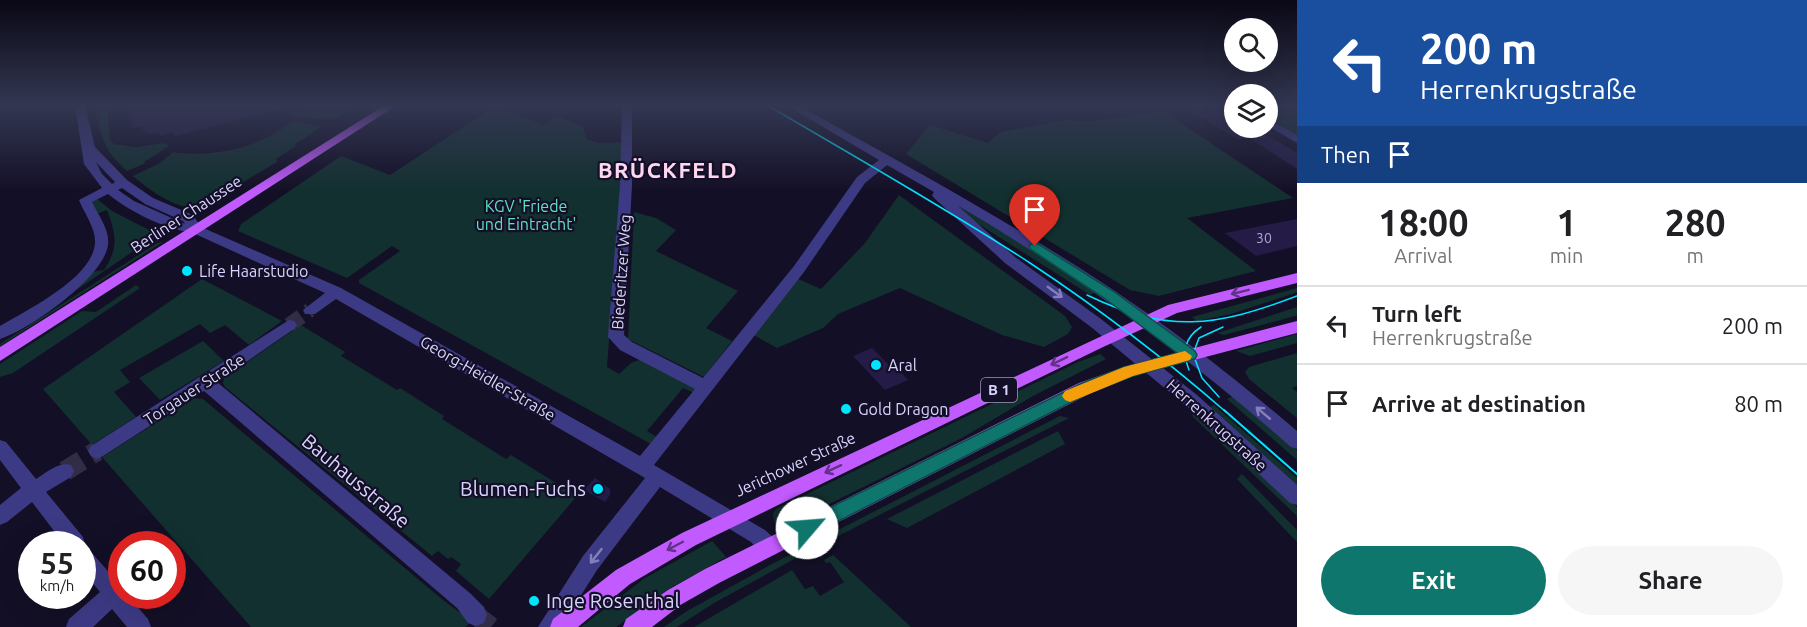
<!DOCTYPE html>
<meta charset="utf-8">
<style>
:root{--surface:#fff;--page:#f6f6f6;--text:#202124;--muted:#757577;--line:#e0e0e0;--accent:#0f766e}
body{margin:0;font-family:Ubuntu,sans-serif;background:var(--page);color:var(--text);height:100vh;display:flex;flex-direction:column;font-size:22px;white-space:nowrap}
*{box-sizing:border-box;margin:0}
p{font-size:20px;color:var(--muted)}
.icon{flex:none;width:33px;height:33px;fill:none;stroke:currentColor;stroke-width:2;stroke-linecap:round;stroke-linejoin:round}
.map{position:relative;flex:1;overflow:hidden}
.side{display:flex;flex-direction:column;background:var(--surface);width:510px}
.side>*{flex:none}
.hud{background:#1a4fa0;color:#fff;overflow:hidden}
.fabs{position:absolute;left:1224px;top:18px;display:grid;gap:12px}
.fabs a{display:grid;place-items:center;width:54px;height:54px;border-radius:50%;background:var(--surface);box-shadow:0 6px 24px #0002;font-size:30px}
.speed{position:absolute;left:18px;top:531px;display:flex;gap:12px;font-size:30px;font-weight:700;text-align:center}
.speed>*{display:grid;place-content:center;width:78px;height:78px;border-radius:50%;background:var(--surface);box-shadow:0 6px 24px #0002;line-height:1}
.speed small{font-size:15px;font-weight:400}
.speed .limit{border:9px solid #d22;background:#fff;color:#111}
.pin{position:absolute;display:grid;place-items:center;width:51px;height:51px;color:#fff;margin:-62px -26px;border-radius:50% 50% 50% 0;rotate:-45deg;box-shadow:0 0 6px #0007}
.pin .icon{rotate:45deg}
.me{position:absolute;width:66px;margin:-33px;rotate:63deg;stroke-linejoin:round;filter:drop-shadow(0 0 4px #0008)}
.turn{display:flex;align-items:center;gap:21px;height:126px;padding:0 24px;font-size:27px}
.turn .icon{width:78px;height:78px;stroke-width:2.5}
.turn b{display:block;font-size:42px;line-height:51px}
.then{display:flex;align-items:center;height:57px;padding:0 24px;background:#0003;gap:12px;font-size:22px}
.eta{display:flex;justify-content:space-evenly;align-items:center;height:102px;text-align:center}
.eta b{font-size:36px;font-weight:700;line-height:42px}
.cta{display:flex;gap:12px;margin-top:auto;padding:12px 24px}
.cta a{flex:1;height:69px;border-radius:36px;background:var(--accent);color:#fff;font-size:24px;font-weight:700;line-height:69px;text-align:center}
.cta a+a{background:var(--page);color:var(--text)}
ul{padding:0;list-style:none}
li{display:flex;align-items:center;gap:18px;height:78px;padding:0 24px;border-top:2px solid var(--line)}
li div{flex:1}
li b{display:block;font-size:22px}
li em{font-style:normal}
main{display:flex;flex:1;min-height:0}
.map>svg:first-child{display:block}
.green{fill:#12302f}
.building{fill:#241b47}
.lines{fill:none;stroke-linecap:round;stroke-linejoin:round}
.minor-tunnel-far1{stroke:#312d47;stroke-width:15;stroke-dasharray:15 8;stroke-linecap:butt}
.minor-tunnel{stroke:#312d47;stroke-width:20;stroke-dasharray:20 10;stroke-linecap:butt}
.minor{fill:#3d3a85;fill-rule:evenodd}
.major{fill:#c25bff;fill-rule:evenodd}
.tram-far1{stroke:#00e5ff;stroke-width:1.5}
.tram{stroke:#00e5ff;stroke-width:2}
.oneway{stroke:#837fbc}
.oneway2{stroke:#623188}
.route{fill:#0f766e;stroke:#0a4d48;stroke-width:1.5}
.slow{fill:#f59e0b}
.poi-dot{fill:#00e5ff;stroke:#130f26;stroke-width:2}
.labels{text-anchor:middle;stroke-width:4.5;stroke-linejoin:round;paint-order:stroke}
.number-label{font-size:14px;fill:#aca6d1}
.shield{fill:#130f26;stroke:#9e99be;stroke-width:1.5}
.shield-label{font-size:15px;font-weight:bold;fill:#d9d4ff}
.park-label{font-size:16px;fill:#5fe0c0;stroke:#130f26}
.street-label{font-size:16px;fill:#d9d4ff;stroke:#130f26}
.poi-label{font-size:16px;fill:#d9d4ff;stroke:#130f26;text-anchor:start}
.near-street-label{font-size:20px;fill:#d9d4ff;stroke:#130f26}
.near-poi-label{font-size:20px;fill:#d9d4ff;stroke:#130f26;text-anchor:end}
.district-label{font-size:22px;font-weight:bold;letter-spacing:1.5px;fill:#ffd6f0;stroke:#130f26}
</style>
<main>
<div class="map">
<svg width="1297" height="627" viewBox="0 0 1297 627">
<rect width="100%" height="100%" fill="#130f26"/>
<!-- green -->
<g class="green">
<path d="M94 105H107L110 140 114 144 136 147 164 143 169 146 144 162 146 163 127 171C102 149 102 136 94 105Z"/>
<polygon points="329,105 357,105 332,120 296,117 289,114"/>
<polygon points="1268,105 1297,105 1297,136 1268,118"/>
<polygon points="494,107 544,125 556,116 582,126 587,139 598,143 624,142 607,367 619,374 631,363 645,358 697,384 694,393 683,388 647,431 658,438 651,444 359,283 359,280 400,251 392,246 347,278 238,231 241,224 341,156 390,175"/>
<polygon points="1163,111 1293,198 1187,218 1256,271 1159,296 1130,290 906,154 930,125 988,143 1000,132 1068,120 1088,122"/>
<path d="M292 121 321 127 295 144 296 146 276 159 277 162 201 207C179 212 149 190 133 176L160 163 173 152C213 158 260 148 292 121Z"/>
<polygon points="938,190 1097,291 1090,295 966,216"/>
<polygon points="899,195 1065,316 1072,327 1068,334 1044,347 1002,335 900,288 838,314 823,328 777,348 748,332 796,278 821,289 865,243"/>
<path d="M96 198 112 211 151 231 154 237 69 295 91 272 104 270C119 248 116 234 107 210L96 214 92 202Z"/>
<polygon points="634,212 656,218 676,230 656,251 738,291 706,328 732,341 704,377 628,339"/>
<polygon points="163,242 0,346 0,344 157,243"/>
<polygon points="202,279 282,321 249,345 225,325 210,333 200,324 120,370 130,382 114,392 136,417 92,445 43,389"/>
<polygon points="136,285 140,288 13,373 0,377 0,364 82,311 96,312"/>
<polygon points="1297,288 1297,292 1292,294 1231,314 1197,321 1192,317"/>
<polygon points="1297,307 1297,315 1295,316 1224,335 1217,333"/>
<polygon points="301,325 345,352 341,356 397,390 400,388 444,416 442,419 506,459 511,455 577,496 489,599 456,571 461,564 451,557 448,559 438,551 432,556 225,387 223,383 224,378"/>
<polygon points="1297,334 1297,343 1250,356 1236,351"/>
<polygon points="203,341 224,361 160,400 139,378"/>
<polygon points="1297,353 1297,386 1292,388 1297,392 1297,418 1249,379 1245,372 1249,367"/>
<polygon points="1100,354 1106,359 1033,396 962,438 789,524 782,526 774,522 773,514 776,509 1078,362"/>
<polygon points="1234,396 1297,450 1297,460 1227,399"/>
<polygon points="195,398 203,399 443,600 471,621 466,627 251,627 102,457"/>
<polygon points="1214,405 1297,478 1297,487 1209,407"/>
<polygon points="1196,413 1297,507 1297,516 1193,417 1192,415"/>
<polygon points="1060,416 1069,418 809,551 714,603 677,627 664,627 687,611 772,564"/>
<polygon points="1058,431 1065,444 907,528 887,519"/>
<polygon points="1242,474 1297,530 1297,542 1237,479"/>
<polygon points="712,541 726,557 672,587 616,627 581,627 645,578"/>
<polygon points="833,555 911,627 694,627 792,570 805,589 813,586 820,596 844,582 830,562 826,563 824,560"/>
</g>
<!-- building -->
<g class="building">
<polygon points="136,105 279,105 279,109 175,136 173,132 160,136 159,133 148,134 143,130 142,126 133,128 130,106"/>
<polygon points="1183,105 1216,107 1234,119 1234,128 1267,128 1275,134 1267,135 1297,153 1297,169 1249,138 1238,140"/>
<polygon points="1297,219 1297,246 1256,256 1225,233"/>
<polygon points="872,348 896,372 899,370 908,380 885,390 853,356"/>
<polygon points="595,478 610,489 610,495 605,502 584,490"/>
</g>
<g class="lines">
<!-- minor-tunnel-far1 -->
<polyline class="minor-tunnel-far1" points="289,325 310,310"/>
<!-- minor-tunnel -->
<g class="minor-tunnel">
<polyline points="65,471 97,451"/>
<polyline points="476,615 491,627"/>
</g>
<!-- minor -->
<g class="minor">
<path d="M75 105H85L95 147 127 180 153 198 193 215 201 227 341 288 640 456 695 389 620 350 608 337 620 185 622 105H632V185L624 335 632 342 703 378 794 266 857 177 879 160 786 105H798C903 164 1009 221 1109 287 1175 331 1237 380 1297 431V449L1291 447C1187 355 1076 275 957 205L1015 257 1101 319 1197 395 1297 485V505L1290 503 1185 405 1091 327 1005 263 934 198 932 195 934 192 887 165 865 183 804 272 654 465 765 530 776 540 779 547 776 554 769 556 762 554 751 542 660 487 597 570 561 627H538L583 556 645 478 336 299 315 314H305L303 310 325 293 193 233C163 228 132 213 108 194L92 202C98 215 110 230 108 244 106 276 29 330 0 339V326C27 310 93 278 95 243 96 228 84 213 79 200L102 188 84 164ZM96 162 115 182 112 184 102 174ZM122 188 145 204 183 221 185 224 134 201 118 190Z"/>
<polygon points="1268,119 1297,135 1297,143 1268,126"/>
<polygon points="289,320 294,321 297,325 294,329 217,382 471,594 484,607 487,615 484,623 476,626 468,623 457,608 204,391 103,456 97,459 91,456 88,451 91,446"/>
<path d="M0 440 6 442 36 479C47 472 59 461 71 465L74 471 71 477 46 492 83 537 85 545 121 586 122 596H128L148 619 151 627H127L112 609 93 627H66L69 619 100 592 82 570V544H64L32 502 7 522 0 525V505L21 488 0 460Z"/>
</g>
<!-- major -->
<g class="major">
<polygon points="385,105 397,105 0,361 0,347"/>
<polygon points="1297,273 1297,283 1177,313 1101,348 696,545 630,584 578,627 550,627 553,619 616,570 682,533 1168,305"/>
<polygon points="1297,321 1297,333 1133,376 1091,393 719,583 682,604 652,627 623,627 626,619 668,590 705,569 1079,383 1130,365"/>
</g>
<!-- tram-far1 -->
<g class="tram-far1">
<path d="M767 105C855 157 944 207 1030 263 1098 308 1164 358 1226 412"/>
<path d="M1087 295C1168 334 1215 327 1297 296"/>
<path d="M1189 370C1182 352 1184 338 1201 327"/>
<polyline points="1219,397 1202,378 1193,354 1199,338 1223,327"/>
</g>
<!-- tram -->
<polyline class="tram" points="1224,410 1297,474"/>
</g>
<!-- one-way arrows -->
<defs><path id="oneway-shaft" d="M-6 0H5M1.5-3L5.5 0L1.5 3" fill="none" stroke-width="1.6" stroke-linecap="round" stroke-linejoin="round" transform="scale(1.5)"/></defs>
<g class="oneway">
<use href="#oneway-shaft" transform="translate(1055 292) rotate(36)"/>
<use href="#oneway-shaft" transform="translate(1263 413) rotate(-140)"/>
<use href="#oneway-shaft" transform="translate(596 556) rotate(128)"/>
</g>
<g class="oneway2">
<use href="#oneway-shaft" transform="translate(1240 292) rotate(166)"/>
<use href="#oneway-shaft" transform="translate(1059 361) rotate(154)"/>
<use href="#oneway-shaft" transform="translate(833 469) rotate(155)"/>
<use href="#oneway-shaft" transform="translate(675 546) rotate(152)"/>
</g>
<!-- sky -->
<linearGradient id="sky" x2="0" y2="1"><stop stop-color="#0a0815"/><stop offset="0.55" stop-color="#333752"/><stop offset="1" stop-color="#333752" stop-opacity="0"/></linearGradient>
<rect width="1297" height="192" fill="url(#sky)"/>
<!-- route -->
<polygon class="route" points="1035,242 1113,291 1195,351 1197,355 1195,359 1133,376 1091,392 813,534 807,536 801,534 798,528 801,522 1080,384 1124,367 1177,353 1104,298 1030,249 1029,246"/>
<!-- slow -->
<polygon class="slow" points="1185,351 1192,356 1190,360 1133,376 1070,402 1065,400 1062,396 1065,391 1124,367"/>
<!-- markers -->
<g class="poi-dot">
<circle cx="187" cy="271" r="6"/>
<circle cx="876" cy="365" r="6"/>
<circle cx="846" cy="409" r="6"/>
<circle cx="598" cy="489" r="6"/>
<circle cx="534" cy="601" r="6"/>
</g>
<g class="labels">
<!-- number labels -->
<g class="number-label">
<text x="1264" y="243">30</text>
</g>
<!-- shield labels -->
<rect class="shield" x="981" y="378" width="36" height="24" rx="4.5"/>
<g class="shield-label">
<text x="999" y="395">B 1</text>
</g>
<!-- park labels -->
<g class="park-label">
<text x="526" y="212">KGV 'Friede<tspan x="526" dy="18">und Eintracht'</tspan></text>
</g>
<!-- street labels -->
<g class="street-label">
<text transform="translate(186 214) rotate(-33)" y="6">Berliner Chaussee</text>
<text transform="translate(621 272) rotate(-86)" y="6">Biederitzer Weg</text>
<text transform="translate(488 378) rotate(30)" y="6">Georg-Heidler-Straße</text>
<text transform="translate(194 389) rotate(-33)" y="6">Torgauer Straße</text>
<text transform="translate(1217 425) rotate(42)" y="6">Herrenkrugstraße</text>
<text transform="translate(795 464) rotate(-25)" y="6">Jerichower Straße</text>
</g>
<!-- poi labels -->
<g class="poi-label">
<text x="199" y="277">Life Haarstudio</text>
<text x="888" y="371">Aral</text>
<text x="858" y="415">Gold Dragon</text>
</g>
<!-- near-street labels -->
<g class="near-street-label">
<text transform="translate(356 481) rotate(40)" y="7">Bauhausstraße</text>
</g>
<!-- near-poi labels -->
<g class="near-poi-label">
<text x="586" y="496">Blumen-Fuchs</text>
<text x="546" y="608" text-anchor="start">Inge Rosenthal</text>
</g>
<!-- district labels -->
<g class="district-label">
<text x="668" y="178">BRÜCKFELD</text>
</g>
</g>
</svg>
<div class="fabs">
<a><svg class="icon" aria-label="search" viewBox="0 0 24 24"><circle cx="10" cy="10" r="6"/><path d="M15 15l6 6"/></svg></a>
<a><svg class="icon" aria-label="layers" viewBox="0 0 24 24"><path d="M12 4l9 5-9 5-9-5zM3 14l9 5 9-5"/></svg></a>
</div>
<div class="speed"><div>55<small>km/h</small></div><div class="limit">60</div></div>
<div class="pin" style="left:1035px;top:246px;background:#d93025"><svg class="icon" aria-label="arrive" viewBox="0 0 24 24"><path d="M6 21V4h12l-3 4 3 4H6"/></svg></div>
<svg class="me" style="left:807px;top:528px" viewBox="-20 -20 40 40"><circle r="19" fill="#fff"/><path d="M0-13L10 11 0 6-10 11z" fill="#0f766e"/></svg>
</div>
<section class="side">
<div class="hud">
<div class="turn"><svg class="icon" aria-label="left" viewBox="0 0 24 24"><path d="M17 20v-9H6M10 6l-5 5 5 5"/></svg><div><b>200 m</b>Herrenkrugstraße</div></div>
<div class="then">Then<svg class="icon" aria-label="arrive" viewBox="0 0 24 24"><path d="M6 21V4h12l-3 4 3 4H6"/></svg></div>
</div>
<div class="eta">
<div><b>18:00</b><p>Arrival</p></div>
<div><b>1</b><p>min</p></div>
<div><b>280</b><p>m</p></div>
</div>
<ul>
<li><svg class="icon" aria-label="left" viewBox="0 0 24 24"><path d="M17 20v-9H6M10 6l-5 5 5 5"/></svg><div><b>Turn left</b><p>Herrenkrugstraße</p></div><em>200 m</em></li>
<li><svg class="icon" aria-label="arrive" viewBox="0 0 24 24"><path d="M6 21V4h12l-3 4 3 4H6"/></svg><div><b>Arrive at destination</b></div><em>80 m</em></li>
</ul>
<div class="cta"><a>Exit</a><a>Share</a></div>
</section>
</main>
